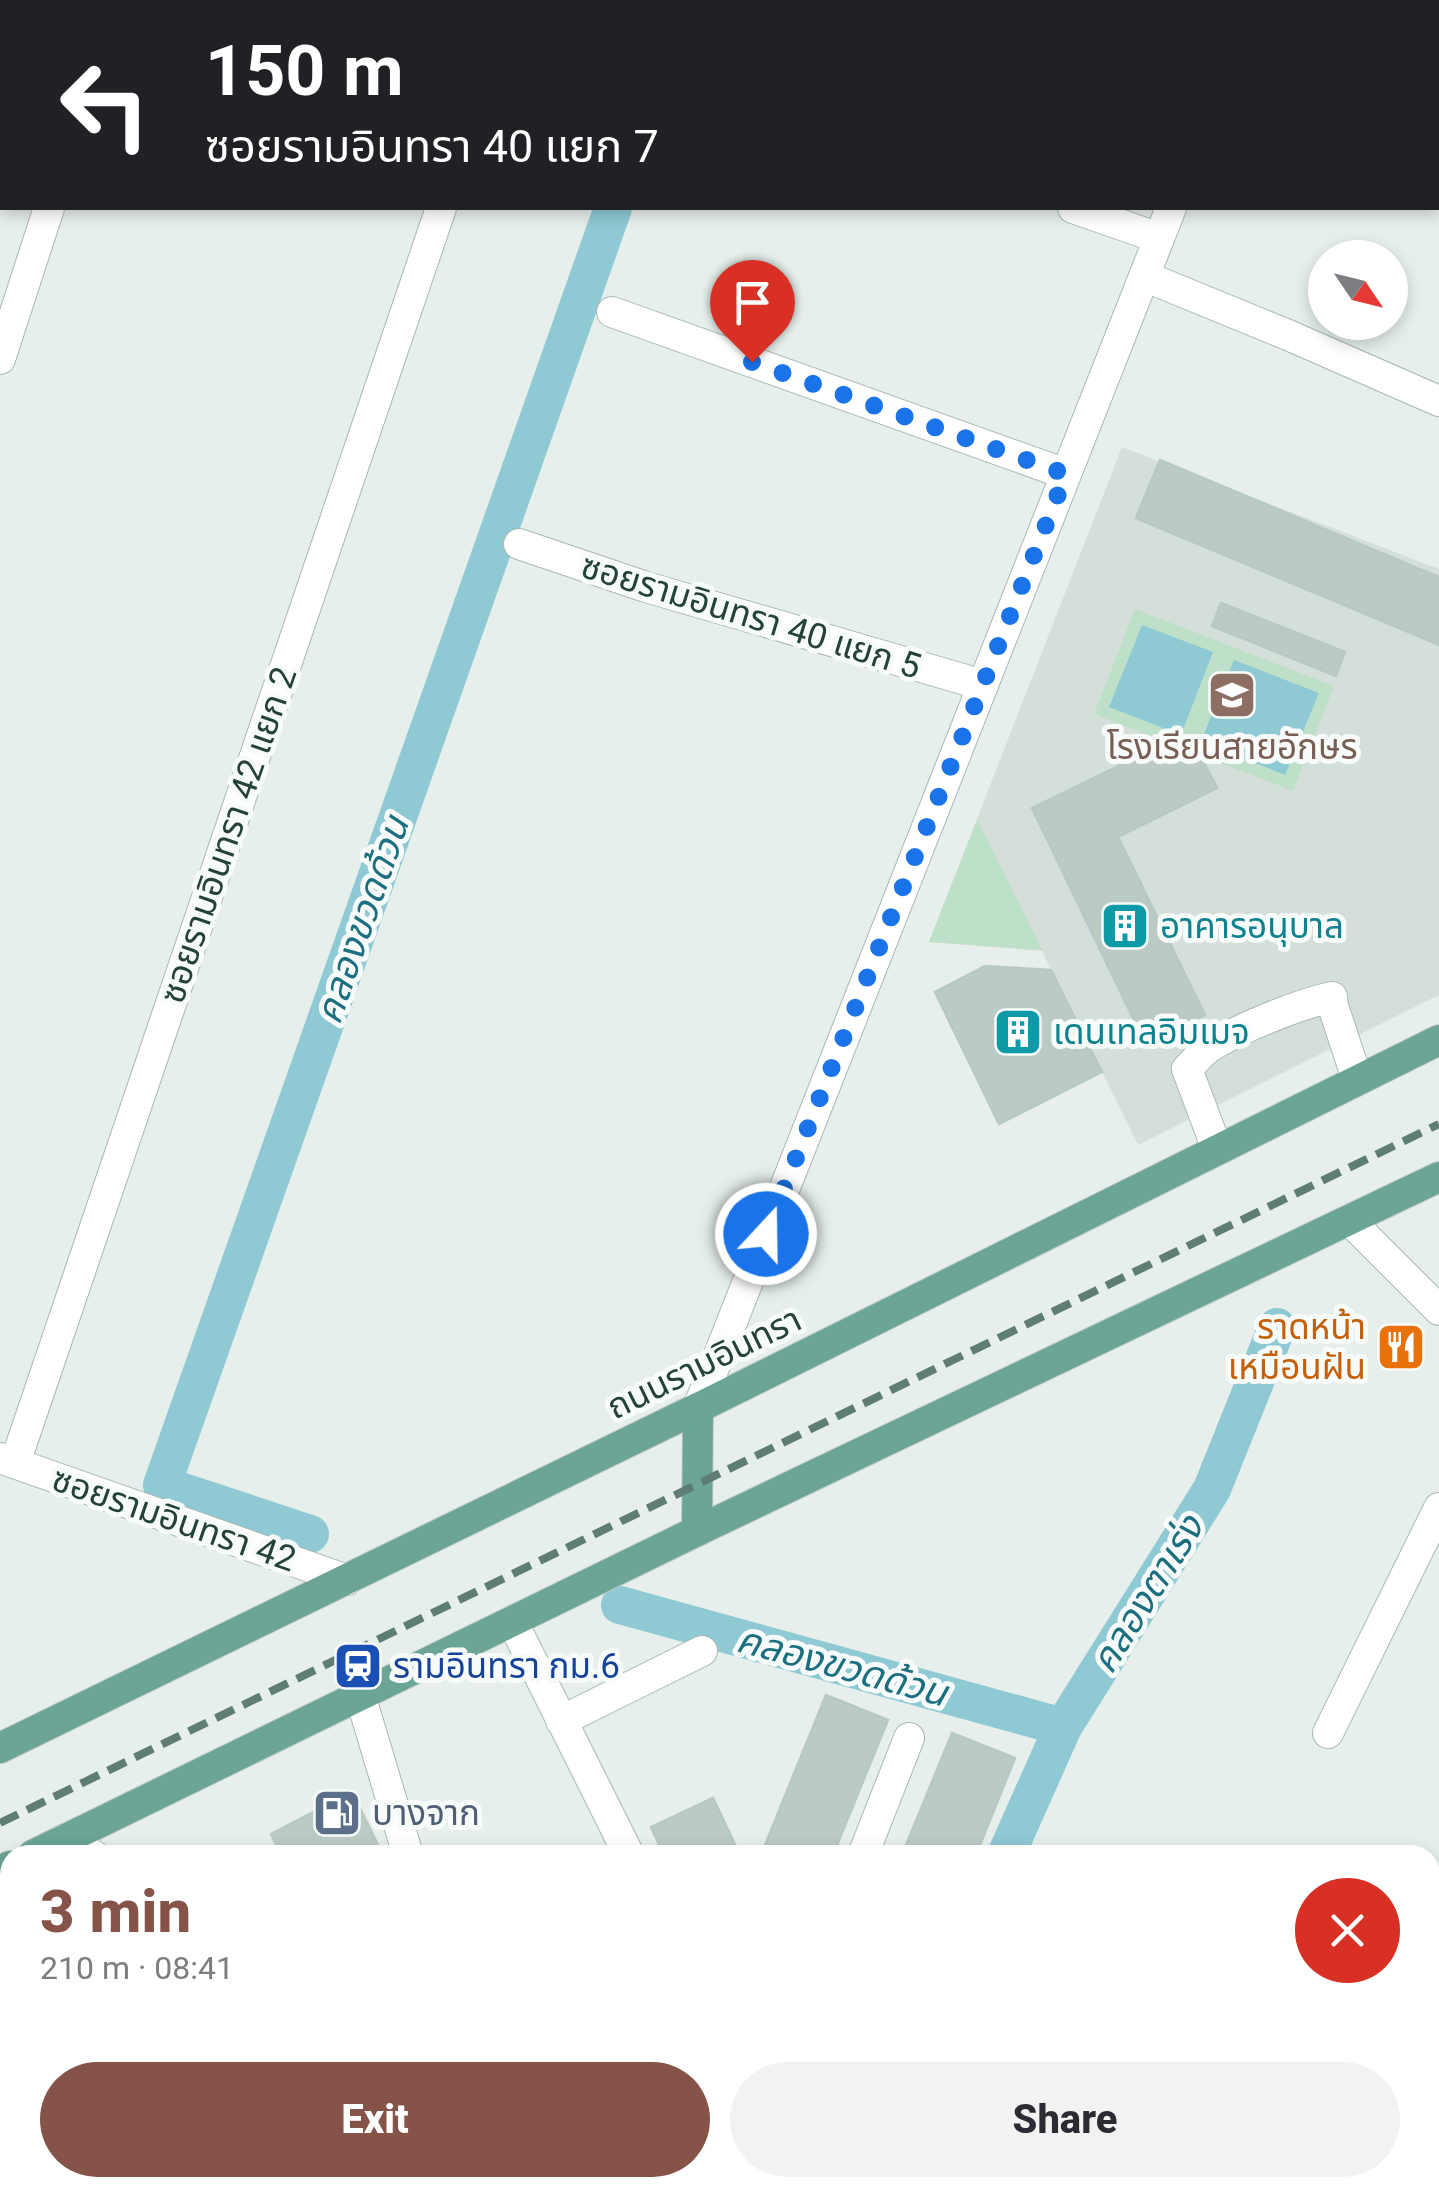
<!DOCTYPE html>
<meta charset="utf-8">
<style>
:root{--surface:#fff;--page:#f2f2f3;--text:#2b2b33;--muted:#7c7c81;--accent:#855347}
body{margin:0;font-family:Roboto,"Noto Sans Thai",sans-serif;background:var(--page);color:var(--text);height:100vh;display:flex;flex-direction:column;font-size:38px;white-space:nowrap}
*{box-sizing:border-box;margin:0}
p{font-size:32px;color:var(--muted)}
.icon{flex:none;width:55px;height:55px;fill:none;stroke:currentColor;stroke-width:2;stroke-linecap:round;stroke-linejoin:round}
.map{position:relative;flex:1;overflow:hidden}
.details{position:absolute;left:0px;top:1845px;width:1440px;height:352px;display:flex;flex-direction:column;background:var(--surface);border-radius:30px 30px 0 0;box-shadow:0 5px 15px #0003}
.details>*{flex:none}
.top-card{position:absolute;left:0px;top:0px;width:1440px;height:210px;box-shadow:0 5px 15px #0003;background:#202124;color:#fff;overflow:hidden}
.needle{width:65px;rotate:125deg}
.buttons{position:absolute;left:1308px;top:240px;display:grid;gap:20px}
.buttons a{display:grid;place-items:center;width:100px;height:100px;border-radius:50%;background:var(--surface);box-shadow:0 5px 15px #0003;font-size:50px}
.pin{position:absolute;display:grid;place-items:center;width:85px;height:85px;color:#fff;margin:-102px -42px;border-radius:50% 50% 50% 0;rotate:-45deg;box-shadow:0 0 10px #0007}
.pin .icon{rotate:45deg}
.me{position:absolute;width:110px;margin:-55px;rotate:21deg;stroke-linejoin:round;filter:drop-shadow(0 0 8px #0008)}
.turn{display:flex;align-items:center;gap:35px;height:210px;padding:0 40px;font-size:45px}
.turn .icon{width:130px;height:130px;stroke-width:2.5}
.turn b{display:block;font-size:70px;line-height:85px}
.round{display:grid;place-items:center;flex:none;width:105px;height:105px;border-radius:52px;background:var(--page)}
.summary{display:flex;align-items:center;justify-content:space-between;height:170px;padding:0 40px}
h1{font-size:60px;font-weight:800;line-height:75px;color:var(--accent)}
.cta{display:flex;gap:20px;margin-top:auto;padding:20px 40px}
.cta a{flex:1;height:115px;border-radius:60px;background:var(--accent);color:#fff;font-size:40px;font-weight:800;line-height:115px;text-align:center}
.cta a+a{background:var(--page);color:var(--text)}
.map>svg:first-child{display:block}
.built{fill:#d4dfda}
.green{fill:#bfe0c8}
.water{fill:#8ec9d4}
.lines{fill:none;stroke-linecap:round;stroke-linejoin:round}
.canal{stroke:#8ec9d4;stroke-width:38}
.building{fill:#bbcac4;stroke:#b8c9c2;stroke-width:2.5}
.minor-casing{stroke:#a8b8b2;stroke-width:32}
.major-casing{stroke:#c2cac8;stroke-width:32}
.minor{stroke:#fff;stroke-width:30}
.major{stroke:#6aa596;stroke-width:30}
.rail{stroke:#5f7d75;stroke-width:8;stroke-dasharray:20 10;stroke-linecap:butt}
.route{stroke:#1a73e8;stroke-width:18;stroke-dasharray:0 32.4}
.labels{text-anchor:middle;stroke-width:10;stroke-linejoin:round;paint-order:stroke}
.street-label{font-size:35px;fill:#24423a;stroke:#f7fbf9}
.education-label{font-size:35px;fill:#785e54;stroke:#f7fbf9}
.culture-label{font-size:35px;fill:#0d838f;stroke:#f7fbf9;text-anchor:start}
.food-label{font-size:35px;fill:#c56008;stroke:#f7fbf9;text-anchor:end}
.transit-label{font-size:35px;fill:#164399;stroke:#f7fbf9;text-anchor:start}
.service-label{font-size:35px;fill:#4e5e75;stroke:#f7fbf9;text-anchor:start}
.water-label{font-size:38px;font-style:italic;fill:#1c6f80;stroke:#f7fbf9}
</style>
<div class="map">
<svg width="1439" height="2197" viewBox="0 0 1439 2197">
<rect width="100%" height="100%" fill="#e6efeb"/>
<!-- built -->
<polygon class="built" points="1122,447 1439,569 1439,995 1138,1145 1042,951 929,942"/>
<!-- green -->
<g class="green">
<polygon points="1135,609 1334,686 1293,791 1094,714"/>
<polygon points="977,820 1042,950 929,942"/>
</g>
<!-- water -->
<g class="water">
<polygon points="1142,625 1213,652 1181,735 1109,707"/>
<polygon points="1234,660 1319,693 1285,775 1201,741"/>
</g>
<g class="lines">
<!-- canal -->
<g class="canal">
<polyline points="505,0 511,2"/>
<polyline points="310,1534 162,1485 613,208"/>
<polyline points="620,1605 1063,1727"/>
<polyline points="1006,1855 1063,1727 1212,1489 1277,1327"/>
<polyline points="870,2197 873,2188"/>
</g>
</g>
<!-- building -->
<g class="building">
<polygon points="1160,460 1439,577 1439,645 1136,518"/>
<polygon points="1221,603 1345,652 1336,676 1212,626"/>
<polygon points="1164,744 1202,759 1217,788 1118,837 1205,1015 1145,1043 1032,808"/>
<polygon points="985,966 1051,970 1102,1072 999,1124 935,992"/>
<polygon points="826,1695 888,1720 833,1855 761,1855"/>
<polygon points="952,1733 1015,1758 976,1855 902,1855"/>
<polygon points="352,1792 383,1855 281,1855 271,1834"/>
<polygon points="713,1798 740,1855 664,1855 651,1827"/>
<polygon points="339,2188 464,2188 469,2197 320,2197"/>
<polygon points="481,2188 529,2188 509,2197 485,2197"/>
<polygon points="769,2188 822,2188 842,2195 842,2197 765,2197"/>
<polygon points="945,2188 1008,2188 1004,2197 942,2197"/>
<polygon points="1098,2188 1168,2188 1165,2197 1095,2197"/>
</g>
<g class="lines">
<!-- minor casing -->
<g class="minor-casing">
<g id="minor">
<polyline points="1243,0 1250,2"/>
<polyline points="116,2 117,0"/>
<polyline points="1073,208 1159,238"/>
<polyline points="1144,276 1288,335 1439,401"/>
<polyline points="612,312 1066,474"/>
<polyline points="0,359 49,208"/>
<polyline points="519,544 646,587 983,685"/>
<path d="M1217 1149 1187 1069C1195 1061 1202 1052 1211 1046 1243 1027 1296 1005 1332 997L1333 1006 1357 1079"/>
<polyline points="1350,1221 1439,1310"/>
<polyline points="698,1408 1171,208"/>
<polyline points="0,1458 347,1580"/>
<polyline points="15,1463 441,208"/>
<polyline points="512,1621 629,1855"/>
<polyline points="360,1695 408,1855"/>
<polyline points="561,1721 702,1651"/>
<polyline points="1328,1733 1439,1508"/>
<polyline points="63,1840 93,1855"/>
<polyline points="863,1855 909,1738"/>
<polyline points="578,2197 599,2188"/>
<polyline points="729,2197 733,2188"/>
<polyline points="1014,2197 1017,2188"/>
</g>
</g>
<!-- major casing -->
<g class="major-casing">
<g id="major">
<polyline points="697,1531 698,1408"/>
<polyline points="0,1748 698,1408 1439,1040"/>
<polyline points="33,1855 697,1531 1439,1177"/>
<polyline points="0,1871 10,1866"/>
</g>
</g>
<!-- minor -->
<use href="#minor" class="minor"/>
<!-- major -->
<use href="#major" class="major"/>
<!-- rail -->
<polyline class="rail" points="0,1823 1439,1124"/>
</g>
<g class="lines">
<!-- route -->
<polyline class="route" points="752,362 1066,474 766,1234"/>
</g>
<!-- icons -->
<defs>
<g id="school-square" transform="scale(2.5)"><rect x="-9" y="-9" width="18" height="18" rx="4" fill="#8d6e63" stroke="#f7fbf9"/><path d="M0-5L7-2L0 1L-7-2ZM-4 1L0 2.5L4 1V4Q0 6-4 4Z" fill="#fff"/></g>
<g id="building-square" transform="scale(2.5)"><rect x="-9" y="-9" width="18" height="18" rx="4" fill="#0f9aa8" stroke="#f7fbf9"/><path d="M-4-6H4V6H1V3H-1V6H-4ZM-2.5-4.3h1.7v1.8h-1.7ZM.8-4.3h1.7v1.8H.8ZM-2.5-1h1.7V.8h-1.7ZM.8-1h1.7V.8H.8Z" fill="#fff"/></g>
<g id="restaurant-square" transform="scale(2.5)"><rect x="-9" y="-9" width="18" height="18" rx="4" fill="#e8710a" stroke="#f7fbf9"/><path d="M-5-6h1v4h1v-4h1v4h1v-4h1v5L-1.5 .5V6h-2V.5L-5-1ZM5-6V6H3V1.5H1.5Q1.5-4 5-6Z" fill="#fff"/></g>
<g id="station-square" transform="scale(2.5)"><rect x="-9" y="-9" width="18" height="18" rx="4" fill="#1a4fb4" stroke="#f7fbf9"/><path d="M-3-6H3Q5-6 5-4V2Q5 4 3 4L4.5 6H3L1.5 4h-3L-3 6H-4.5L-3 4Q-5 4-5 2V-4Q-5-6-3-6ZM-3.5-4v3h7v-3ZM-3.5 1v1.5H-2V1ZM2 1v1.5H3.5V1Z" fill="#fff"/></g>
<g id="fuel-square" transform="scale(2.5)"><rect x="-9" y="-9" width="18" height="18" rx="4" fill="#5c6f8a" stroke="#f7fbf9"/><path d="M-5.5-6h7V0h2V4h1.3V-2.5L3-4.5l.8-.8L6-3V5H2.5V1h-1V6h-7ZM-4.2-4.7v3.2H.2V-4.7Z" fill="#fff"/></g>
</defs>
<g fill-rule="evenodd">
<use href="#school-square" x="1232" y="695"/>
<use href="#building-square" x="1125" y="926"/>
<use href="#building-square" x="1018" y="1032"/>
<use href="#restaurant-square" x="1401" y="1347"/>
<use href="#station-square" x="358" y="1666"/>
<use href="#fuel-square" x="337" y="1813"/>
</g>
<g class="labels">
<!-- street labels -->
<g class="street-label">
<text transform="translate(751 616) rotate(17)" y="12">ซอยรามอินทรา 40 แยก 5</text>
<text transform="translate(228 835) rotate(-71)" y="12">ซอยรามอินทรา 42 แยก 2</text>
<text transform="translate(704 1363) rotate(-26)" y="12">ถนนรามอินทรา</text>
<text transform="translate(174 1519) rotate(19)" y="12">ซอยรามอินทรา 42</text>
</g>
<!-- education labels -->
<g class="education-label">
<text x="1232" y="759">โรงเรียนสายอักษร</text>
</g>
<!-- culture labels -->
<g class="culture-label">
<text x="1160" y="938">อาคารอนุบาล</text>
<text x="1053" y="1044">เดนเทลอิมเมจ</text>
</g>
<!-- food labels -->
<g class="food-label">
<text x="1366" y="1339">ราดหน้า<tspan x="1366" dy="40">เหมือนฝัน</tspan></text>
</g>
<!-- transit labels -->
<g class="transit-label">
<text x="393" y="1678">รามอินทรา กม.6</text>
</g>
<!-- service labels -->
<g class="service-label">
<text x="372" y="1825">บางจาก</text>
</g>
<!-- water labels -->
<g class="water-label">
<text transform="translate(362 920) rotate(-71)" y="13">คลองขวดด้วน</text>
<text transform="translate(1147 1594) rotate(-58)" y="13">คลองตาเร่ง</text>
<text transform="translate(842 1666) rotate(15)" y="13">คลองขวดด้วน</text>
</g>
</g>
</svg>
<div class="buttons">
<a><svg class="needle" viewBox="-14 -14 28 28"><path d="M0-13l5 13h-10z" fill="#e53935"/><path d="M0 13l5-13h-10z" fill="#7c7c81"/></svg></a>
</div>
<div class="pin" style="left:752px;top:362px;background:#d93025"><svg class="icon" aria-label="arrive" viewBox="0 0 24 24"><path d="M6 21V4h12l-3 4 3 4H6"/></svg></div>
<svg class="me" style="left:766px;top:1234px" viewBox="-20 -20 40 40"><circle r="17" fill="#1a73e8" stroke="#fff" stroke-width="3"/><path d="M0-11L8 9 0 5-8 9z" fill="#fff"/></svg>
<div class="top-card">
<div class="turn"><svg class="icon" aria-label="left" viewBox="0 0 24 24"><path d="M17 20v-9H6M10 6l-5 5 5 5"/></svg><div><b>150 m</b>ซอยรามอินทรา 40 แยก 7</div></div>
</div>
<section class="details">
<div class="summary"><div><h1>3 min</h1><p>210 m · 08:41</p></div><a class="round" style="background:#d93025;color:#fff"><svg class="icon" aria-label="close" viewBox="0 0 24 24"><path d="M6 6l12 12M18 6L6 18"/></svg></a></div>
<div class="cta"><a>Exit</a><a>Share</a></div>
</section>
</div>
